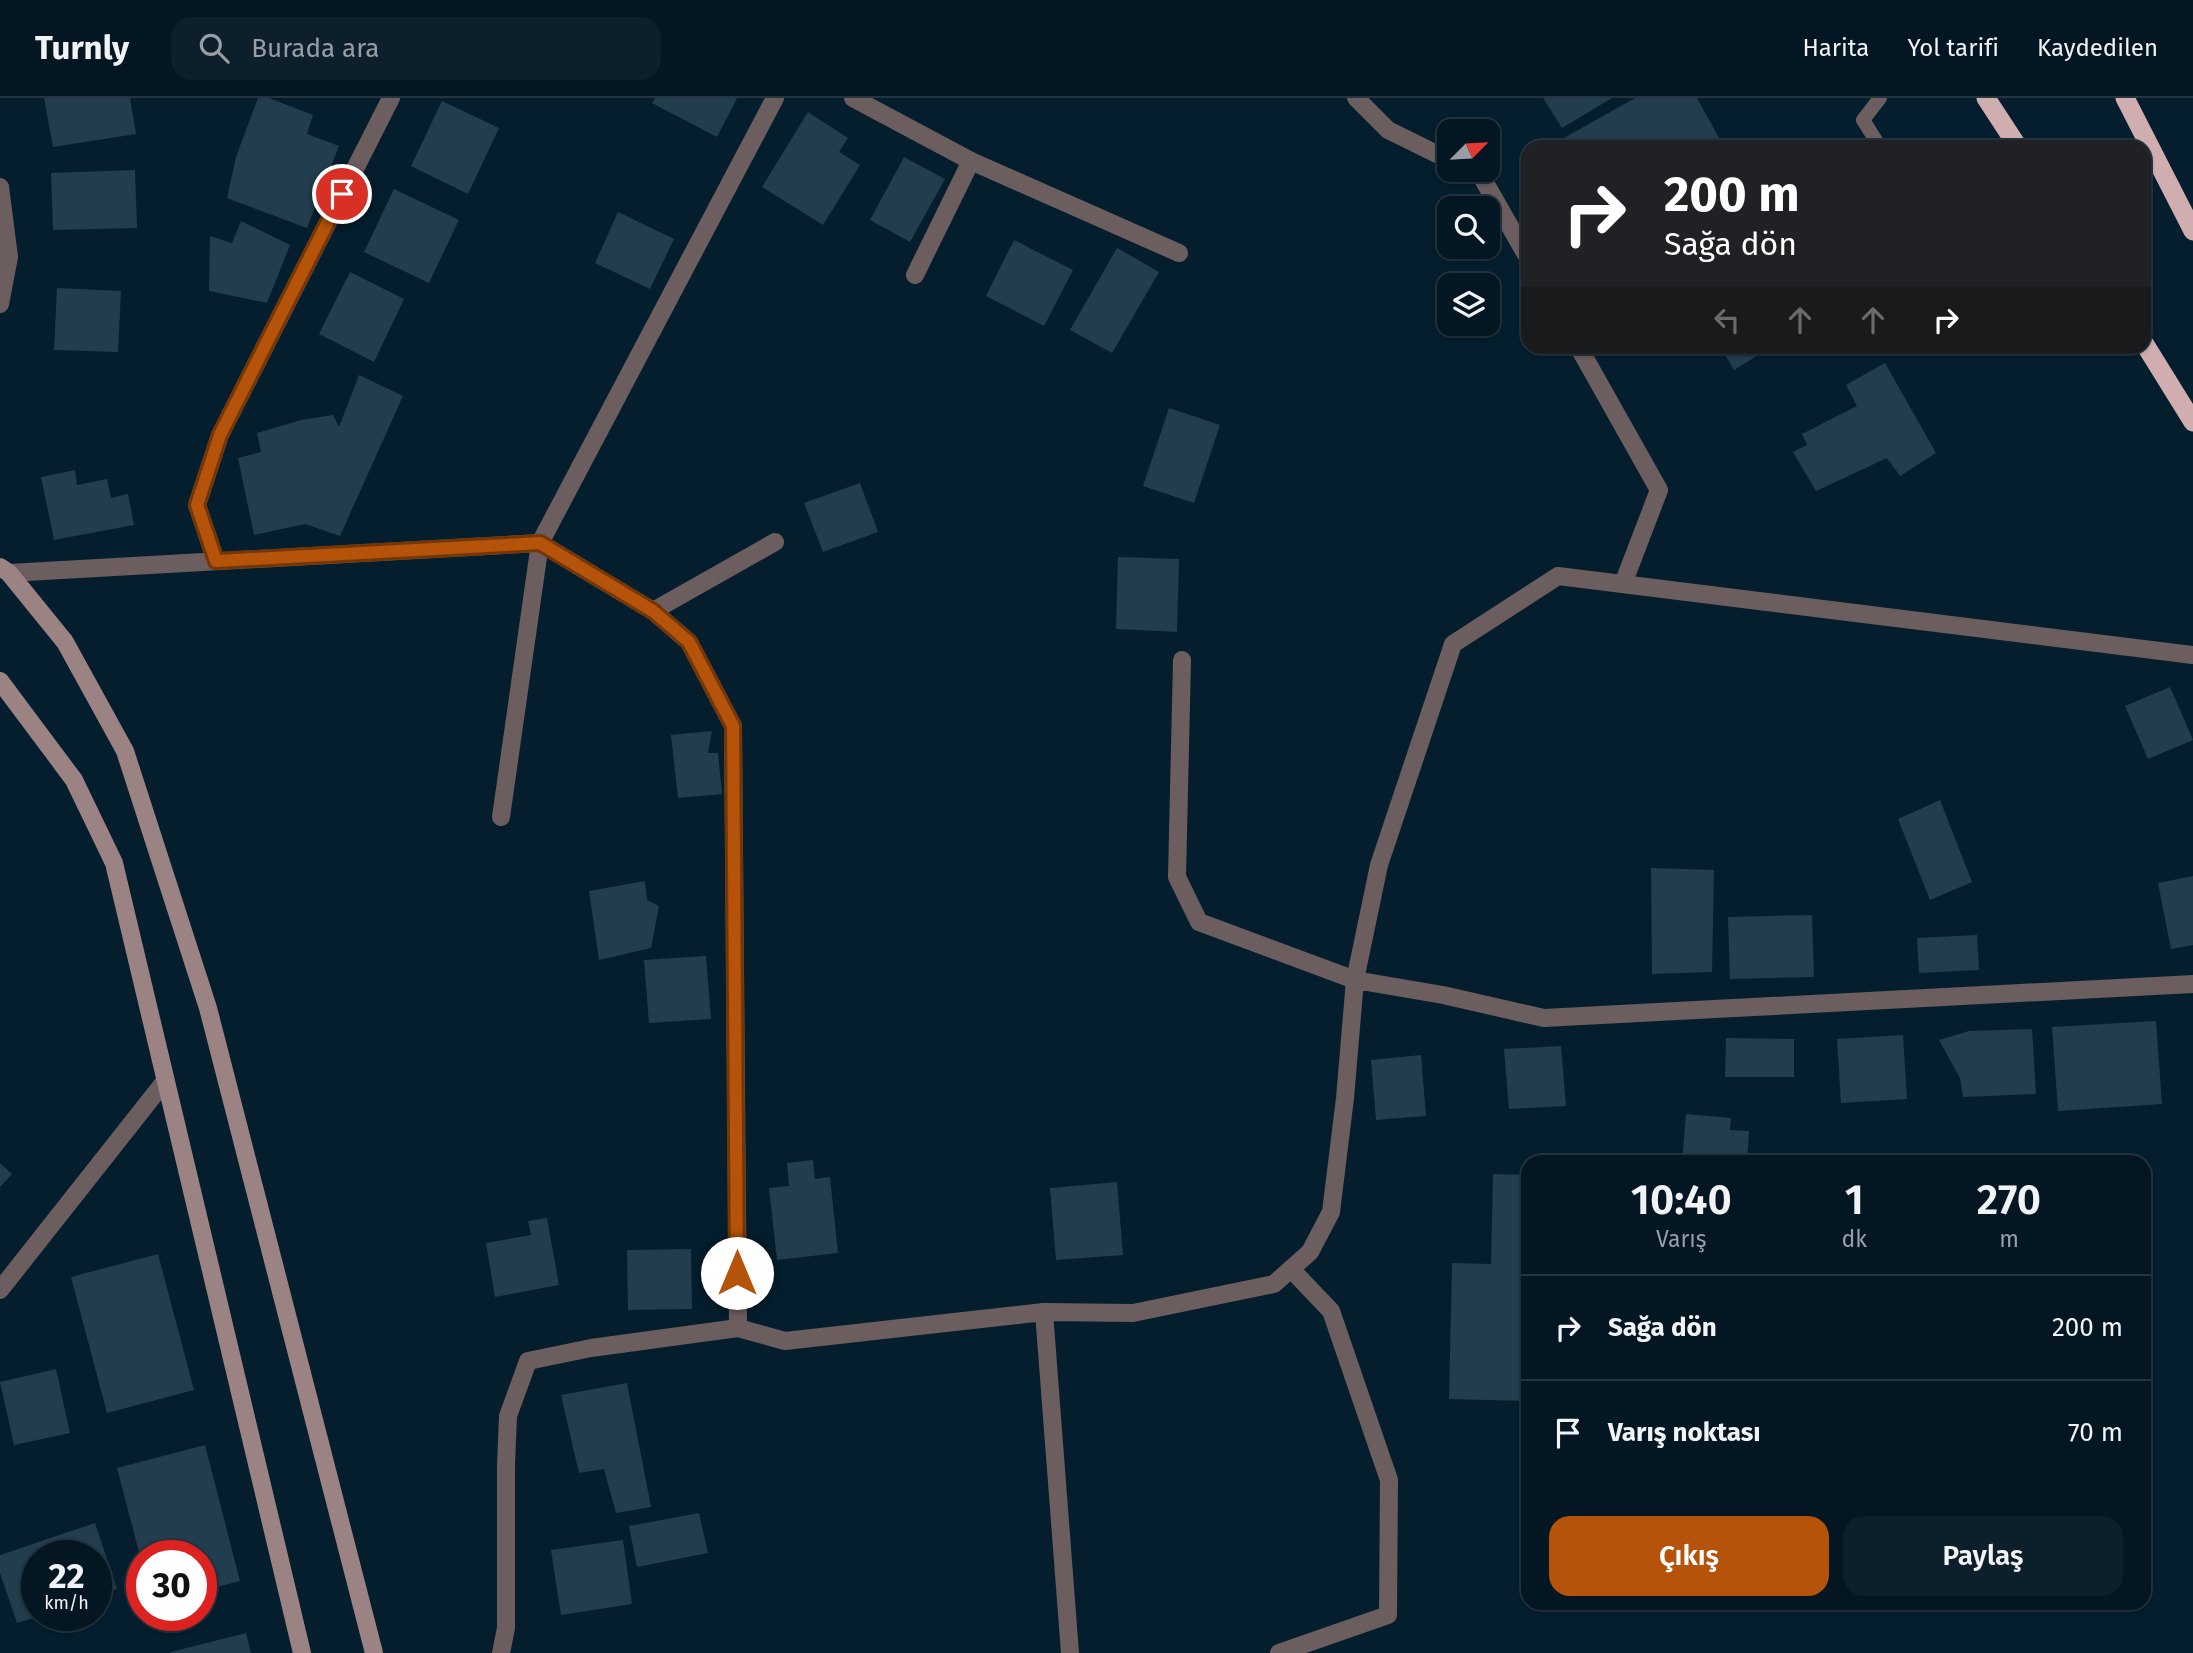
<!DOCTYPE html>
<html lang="tr">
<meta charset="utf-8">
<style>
:root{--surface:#031622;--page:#0d1f2a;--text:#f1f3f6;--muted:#979fa5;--line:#243540;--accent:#b45309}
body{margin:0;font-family:"Fira Sans",sans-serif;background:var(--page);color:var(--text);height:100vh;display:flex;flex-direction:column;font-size:26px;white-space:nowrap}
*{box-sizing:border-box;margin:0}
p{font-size:23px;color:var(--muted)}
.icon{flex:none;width:38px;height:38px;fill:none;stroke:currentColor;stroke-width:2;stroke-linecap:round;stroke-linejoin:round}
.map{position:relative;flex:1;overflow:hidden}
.sheet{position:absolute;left:1521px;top:1057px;width:630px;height:455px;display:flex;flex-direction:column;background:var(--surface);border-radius:21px;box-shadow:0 2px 5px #0004,0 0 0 2px var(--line)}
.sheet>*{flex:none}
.banner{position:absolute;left:1521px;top:42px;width:630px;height:214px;border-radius:21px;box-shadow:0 2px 5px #0004,0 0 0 2px var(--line);background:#202124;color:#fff;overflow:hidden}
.needle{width:46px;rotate:66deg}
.buttons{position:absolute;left:1437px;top:21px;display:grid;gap:14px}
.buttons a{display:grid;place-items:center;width:63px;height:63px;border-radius:14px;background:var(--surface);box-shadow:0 2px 5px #0004,0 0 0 2px var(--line);font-size:35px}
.speed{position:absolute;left:21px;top:1442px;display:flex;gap:14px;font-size:35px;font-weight:700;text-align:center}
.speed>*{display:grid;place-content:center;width:91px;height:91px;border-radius:50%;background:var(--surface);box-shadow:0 2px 5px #0004,0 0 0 2px var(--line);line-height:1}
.speed small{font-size:18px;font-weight:400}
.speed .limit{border:10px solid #d22;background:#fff;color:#111}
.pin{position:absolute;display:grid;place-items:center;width:60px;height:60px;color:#fff;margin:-30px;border:4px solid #fff;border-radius:50%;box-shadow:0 2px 7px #0007}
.me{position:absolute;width:77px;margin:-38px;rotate:0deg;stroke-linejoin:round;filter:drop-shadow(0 0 5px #0008)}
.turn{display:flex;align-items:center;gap:24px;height:147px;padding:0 28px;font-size:32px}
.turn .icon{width:91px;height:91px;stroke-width:2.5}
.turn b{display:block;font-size:49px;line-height:60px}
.lanes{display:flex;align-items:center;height:66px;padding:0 28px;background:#0003;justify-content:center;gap:35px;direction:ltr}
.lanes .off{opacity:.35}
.eta{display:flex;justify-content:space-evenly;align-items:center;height:119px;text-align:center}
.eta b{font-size:42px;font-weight:600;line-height:49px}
.cta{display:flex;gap:14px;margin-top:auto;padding:14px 28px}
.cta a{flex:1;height:80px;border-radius:21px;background:var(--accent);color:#fff;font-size:28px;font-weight:600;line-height:80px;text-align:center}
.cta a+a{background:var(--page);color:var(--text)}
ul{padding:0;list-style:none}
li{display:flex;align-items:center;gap:21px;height:105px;padding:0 28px;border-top:2px solid var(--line)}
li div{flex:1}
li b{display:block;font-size:26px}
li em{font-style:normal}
header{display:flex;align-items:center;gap:42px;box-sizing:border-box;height:98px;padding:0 35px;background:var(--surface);border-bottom:2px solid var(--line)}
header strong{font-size:33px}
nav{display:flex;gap:38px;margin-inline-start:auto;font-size:24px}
.search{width:490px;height:63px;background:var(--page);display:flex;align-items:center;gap:18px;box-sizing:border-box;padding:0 24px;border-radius:21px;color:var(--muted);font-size:26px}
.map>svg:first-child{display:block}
.building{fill:#223d4d}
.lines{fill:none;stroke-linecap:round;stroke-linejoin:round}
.service{stroke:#6c5d5e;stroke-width:14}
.minor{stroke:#6c5d5e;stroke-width:18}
.tertiary{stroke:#6c5d5e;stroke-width:18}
.secondary{stroke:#9b8383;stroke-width:18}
.trunk{stroke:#d0adae;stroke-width:19}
.route-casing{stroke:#753606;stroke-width:18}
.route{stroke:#b45309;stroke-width:12}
</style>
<header>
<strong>Turnly</strong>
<div class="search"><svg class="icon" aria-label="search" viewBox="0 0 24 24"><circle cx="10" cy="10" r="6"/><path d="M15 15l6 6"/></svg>Burada ara</div>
<nav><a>Harita</a><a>Yol tarifi</a><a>Kaydedilen</a></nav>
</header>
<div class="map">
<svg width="2193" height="1555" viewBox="0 0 2193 1555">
<rect width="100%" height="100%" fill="#041e2d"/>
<!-- building -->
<g class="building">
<polygon points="44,0 130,0 136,36 53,49"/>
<polygon points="258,0 269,0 313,17 307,36 339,48 307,130 227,100 236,59"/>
<polygon points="655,0 737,0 717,39 652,5"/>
<polygon points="1543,0 1612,0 1562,30"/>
<polygon points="1635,0 1697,0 1724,49 1570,49 1564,40"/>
<polygon points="442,3 499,30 468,96 411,68"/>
<polygon points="808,14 848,40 839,54 860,67 823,127 762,89"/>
<polygon points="904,59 945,81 910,144 870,122"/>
<polygon points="135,72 137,130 53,132 51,75"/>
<polygon points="394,91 459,122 429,185 364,154"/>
<polygon points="618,114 674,141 650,191 595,165"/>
<polygon points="241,123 290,147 267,205 209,193 210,138 232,145"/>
<polygon points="1014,142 1073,172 1044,228 986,198"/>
<polygon points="1117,150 1159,174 1112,255 1070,232"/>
<polygon points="350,174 404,201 374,264 319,236"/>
<polygon points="57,190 121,193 118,254 54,252"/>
<polygon points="1720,248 1773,248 1734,272"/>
<polygon points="1885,265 1936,355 1900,378 1887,360 1816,393 1793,354 1807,347 1802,336 1857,308 1846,287"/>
<polygon points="359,277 403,298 340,438 305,426 254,437 238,360 261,354 257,335 301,322 333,317 339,329"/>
<polygon points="1169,310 1220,327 1194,405 1143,388"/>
<polygon points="75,372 77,387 107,381 111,400 128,396 134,427 54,442 41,379"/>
<polygon points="860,385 878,434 823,454 804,405"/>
<polygon points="1118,459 1179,461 1177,534 1116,531"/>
<polygon points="2170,589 2193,642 2148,661 2125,608"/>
<polygon points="712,633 708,655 718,655 722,696 678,700 671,637"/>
<polygon points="1940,702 1972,784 1930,802 1898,721"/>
<polygon points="1651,770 1714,772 1712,874 1652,876"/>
<polygon points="2193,778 2193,847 2171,851 2158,785"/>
<polygon points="645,783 647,802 659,808 651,850 599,862 589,793"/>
<polygon points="1812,817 1814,879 1730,881 1728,819"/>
<polygon points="1977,837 1979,872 1919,875 1917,840"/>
<polygon points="706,858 711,921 649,925 644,862"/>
<polygon points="2156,923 2162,1006 2058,1013 2052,929"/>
<polygon points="2032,931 2036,996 1963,999 1960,980 1939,942 1969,933"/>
<polygon points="1903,937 1907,1001 1841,1005 1837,941"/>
<polygon points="1726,940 1794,941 1794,979 1725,979"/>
<polygon points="1561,948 1566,1008 1509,1011 1504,951"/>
<polygon points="1421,957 1426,1018 1376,1022 1371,962"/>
<polygon points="1686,1016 1731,1020 1730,1032 1749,1033 1747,1064 1682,1064"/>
<polygon points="813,1062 815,1081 830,1079 838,1155 777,1162 769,1090 789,1088 787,1065"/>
<polygon points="0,1065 12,1076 0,1089"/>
<polygon points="1493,1076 1528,1077 1528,1303 1449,1301 1452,1165 1491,1166"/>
<polygon points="1117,1084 1123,1157 1056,1162 1050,1090"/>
<polygon points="547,1120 559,1187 495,1199 486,1145 531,1137 528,1123"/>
<polygon points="691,1151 692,1211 628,1212 627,1152"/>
<polygon points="158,1156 194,1292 107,1315 71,1179"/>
<polygon points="56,1271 70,1335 14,1347 0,1284"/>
<polygon points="627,1285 651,1409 616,1415 604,1371 579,1375 561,1297"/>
<polygon points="205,1347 240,1483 201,1493 201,1458 140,1458 117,1370"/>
<polygon points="699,1415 708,1455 637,1469 629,1428"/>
<polygon points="95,1425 117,1491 96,1498 96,1458 37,1458 37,1519 17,1525 0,1475 0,1457"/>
<polygon points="623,1442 632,1506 561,1517 551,1452"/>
<polygon points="246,1535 251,1555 171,1555 171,1554"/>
</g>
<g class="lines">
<!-- service -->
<polyline class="service" points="1880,49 1863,22 1880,0"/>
<!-- minor -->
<g class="minor">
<polyline points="853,0 971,63 1179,155"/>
<polyline points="1356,0 1388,32 1449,62"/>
<polyline points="1470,72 1480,76 1528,160"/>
<polyline points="915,177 971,63"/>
<polyline points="1578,248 1659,392 1623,486"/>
<polyline points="216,463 197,407 220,337 391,0"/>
<polyline points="9,475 540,445 653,513 689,544 733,628 738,1230"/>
<polyline points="653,513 775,444"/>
<polyline points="1182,562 1177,779 1199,824 1355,882 1379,767 1453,546 1558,478 2193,557"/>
<polyline points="501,719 540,445 775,0"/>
<polyline points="0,1192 165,983"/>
<polyline points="1044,1214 1070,1555"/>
<polyline points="501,1555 506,1530 506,1367 508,1318 528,1263 591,1250 738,1230 785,1243 1044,1214 1133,1215 1274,1186 1310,1154 1331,1114 1345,1000 1355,882 1443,897 1544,920 2193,886"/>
<polyline points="1279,1555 1388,1517 1389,1382 1331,1213 1291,1171"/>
</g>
<!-- tertiary -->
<polyline class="tertiary" points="0,89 9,159 0,206"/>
<!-- secondary -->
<g class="secondary">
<polyline points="0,469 9,475 65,544 125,653 208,910 374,1555"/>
<polyline points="0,583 74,682 114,765 302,1555"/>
</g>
<!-- trunk -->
<g class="trunk">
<polyline points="1986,0 2018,49"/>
<polyline points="2125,0 2193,133"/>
<polyline points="2144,245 2193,324"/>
</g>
</g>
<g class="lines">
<!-- route casing -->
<g class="route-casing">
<polyline id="route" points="342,96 220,337 197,407 216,463 540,445 653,513 689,544 733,628 737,1175"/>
</g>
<!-- route -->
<use href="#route" class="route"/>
</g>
</svg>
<div class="buttons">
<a><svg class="needle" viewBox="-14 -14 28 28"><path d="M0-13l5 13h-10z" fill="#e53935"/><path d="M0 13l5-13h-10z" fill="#979fa5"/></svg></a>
<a><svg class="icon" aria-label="search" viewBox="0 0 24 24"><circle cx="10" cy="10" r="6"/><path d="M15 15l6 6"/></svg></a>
<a><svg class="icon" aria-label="layers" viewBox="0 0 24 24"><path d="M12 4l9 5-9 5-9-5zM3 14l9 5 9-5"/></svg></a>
</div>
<div class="speed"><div>22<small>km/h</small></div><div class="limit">30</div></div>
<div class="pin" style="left:342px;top:96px;background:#d93025"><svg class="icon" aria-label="arrive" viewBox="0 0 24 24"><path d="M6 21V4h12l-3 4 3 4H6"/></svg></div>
<svg class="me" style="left:737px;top:1175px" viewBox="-20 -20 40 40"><circle r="19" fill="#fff"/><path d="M0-13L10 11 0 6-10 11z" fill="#b45309"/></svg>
<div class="banner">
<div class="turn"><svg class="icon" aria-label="right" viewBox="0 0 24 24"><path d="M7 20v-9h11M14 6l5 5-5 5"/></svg><div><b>200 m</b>Sağa dön</div></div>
<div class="lanes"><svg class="icon off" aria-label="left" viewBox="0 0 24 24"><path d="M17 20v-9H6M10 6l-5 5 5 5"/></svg><svg class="icon off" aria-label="ahead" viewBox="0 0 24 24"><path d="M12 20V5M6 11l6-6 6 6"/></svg><svg class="icon off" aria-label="ahead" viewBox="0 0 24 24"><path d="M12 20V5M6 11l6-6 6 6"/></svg><svg class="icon" aria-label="right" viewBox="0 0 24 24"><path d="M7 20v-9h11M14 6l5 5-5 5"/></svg></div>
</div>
<section class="sheet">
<div class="eta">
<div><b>10:40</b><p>Varış</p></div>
<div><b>1</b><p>dk</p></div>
<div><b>270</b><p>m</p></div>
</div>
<ul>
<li><svg class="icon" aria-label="right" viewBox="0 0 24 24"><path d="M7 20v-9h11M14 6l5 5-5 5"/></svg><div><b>Sağa dön</b></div><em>200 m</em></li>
<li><svg class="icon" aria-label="arrive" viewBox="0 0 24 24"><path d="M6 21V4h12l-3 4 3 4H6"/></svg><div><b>Varış noktası</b></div><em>70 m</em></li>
</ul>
<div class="cta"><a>Çıkış</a><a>Paylaş</a></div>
</section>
</div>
